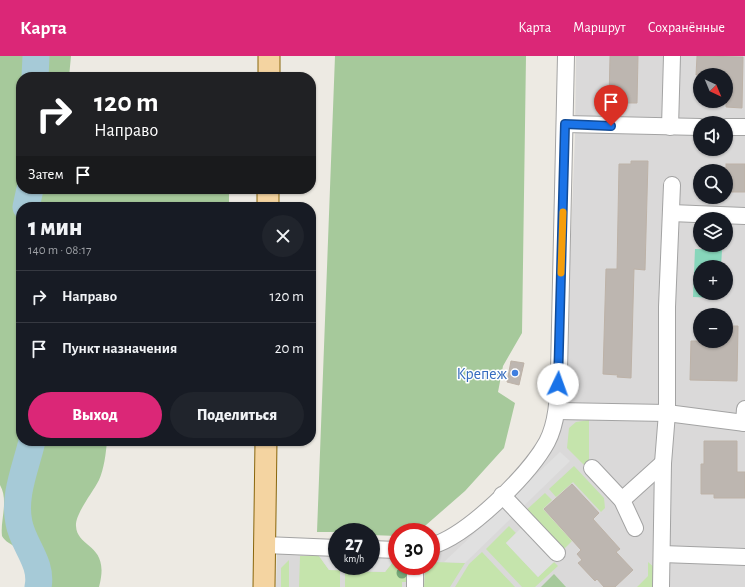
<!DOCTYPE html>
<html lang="ru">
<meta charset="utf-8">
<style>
:root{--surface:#171b24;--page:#20242c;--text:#f1f3f6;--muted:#9ea1a6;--line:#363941;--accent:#db2777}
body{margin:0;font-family:"Alegreya Sans",sans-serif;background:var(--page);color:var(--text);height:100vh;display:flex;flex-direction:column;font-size:15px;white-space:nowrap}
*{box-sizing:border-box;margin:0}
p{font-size:13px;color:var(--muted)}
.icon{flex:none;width:22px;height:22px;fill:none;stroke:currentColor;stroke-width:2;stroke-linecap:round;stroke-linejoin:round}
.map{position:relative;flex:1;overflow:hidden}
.details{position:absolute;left:16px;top:146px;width:300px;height:244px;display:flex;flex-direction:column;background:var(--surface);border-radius:16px;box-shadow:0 1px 3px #0004}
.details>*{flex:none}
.top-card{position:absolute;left:16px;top:16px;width:300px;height:122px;border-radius:16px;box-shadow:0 1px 3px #0004;background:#202124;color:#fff;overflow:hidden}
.needle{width:26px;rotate:136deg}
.tools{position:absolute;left:693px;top:12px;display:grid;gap:8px}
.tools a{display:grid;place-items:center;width:40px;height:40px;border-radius:50%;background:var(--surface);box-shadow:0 1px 3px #0004;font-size:20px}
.speed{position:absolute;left:328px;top:467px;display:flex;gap:8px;font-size:20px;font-weight:700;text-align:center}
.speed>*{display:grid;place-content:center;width:52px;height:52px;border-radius:50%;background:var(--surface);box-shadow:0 1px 3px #0004;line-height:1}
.speed small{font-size:10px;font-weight:400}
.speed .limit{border:6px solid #d22;background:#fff;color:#111}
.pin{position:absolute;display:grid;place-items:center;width:34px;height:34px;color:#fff;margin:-41px -17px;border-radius:50% 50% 50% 0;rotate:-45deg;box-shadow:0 0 4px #0007}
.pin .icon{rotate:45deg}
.me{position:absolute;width:44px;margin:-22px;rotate:3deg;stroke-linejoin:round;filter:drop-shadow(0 0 3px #0008)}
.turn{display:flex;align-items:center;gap:14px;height:84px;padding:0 12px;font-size:18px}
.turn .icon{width:52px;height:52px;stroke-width:2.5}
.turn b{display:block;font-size:28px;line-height:34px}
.then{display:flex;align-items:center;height:38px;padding:0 12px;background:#0003;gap:8px;font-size:15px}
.round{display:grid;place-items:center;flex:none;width:42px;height:42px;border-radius:21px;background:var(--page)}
.headline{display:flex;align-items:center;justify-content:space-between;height:68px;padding:0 12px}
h1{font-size:24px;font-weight:800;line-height:30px}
.cta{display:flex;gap:8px;margin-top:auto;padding:8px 12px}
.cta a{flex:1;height:46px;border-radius:24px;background:var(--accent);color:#fff;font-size:16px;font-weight:800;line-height:46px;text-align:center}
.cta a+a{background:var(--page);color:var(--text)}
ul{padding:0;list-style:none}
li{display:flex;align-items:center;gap:12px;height:52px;padding:0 12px;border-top:1px solid var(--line)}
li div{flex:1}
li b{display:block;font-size:15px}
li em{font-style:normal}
header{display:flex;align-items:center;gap:24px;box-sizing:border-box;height:56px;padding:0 20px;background:var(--accent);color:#fff}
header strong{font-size:19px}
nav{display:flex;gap:22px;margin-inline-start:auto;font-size:14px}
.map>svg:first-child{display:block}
.residential{fill:#dad9d9;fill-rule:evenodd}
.grass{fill:#c5e4ac}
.forest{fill:#a6c99b}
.pitch{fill:#87d6bb}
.parking{fill:#e0e0e0}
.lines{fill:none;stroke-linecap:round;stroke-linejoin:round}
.river{stroke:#a6cad7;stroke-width:27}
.building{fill:#bdb6b0;stroke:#bdb2a7}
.minor-casing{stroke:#a3a3a3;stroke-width:18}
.major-casing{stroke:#89660c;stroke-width:23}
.minor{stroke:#fff;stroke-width:16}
.major{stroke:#f4d4a1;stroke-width:21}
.tree{fill:#76a778}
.route-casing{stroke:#114b97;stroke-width:10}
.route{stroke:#1a73e8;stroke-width:7}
.slow{stroke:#f59e0b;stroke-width:7}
.shop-dot{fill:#3f7fe0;stroke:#fff;stroke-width:1.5}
.labels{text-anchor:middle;stroke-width:3;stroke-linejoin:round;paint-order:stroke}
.shop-label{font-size:16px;fill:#366cbe;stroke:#fff;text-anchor:end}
</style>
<header>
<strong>Карта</strong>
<nav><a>Карта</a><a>Маршрут</a><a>Сохранённые</a></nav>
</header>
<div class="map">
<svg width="745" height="531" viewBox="0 0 745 531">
<rect width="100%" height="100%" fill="#edeae3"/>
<!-- residential -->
<path class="residential" d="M576 0H745V531H276L277 496 337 498V510H371V499L397 500V510H431V497L443 495 468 475 530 418 564 351 575 80ZM700 19H726V45H700ZM700 67H726V93H700ZM700 115H726V141H700ZM700 163H726V189H700ZM700 211H726V237H700ZM700 259H726V285H700Z"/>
<!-- grass -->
<g class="grass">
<polygon points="589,364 589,406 585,410 567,392 569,372 576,366"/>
<polygon points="574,410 604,442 605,452 601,456 573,426 556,441 549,433"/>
<polygon points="545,437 552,444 543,453 572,485 560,497 523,457"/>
<polygon points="509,470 516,477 506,487 538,521 554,506 558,510 535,531 522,531 486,493"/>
<polygon points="482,496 515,531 455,531 469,508"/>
<polygon points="300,500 319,500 329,514 340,514 340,531 299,531"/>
<polygon points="396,502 397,510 408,510 408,526 402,526 402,531 345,531 345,515 385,516"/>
<polygon points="289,504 289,531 281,531 281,512"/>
<polygon points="433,506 465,507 450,531 424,531 425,515"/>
<polygon points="648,506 655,512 654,531 637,531 648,520"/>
</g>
<!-- forest -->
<g class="forest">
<path d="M0 0H71L69 21H21V133H229V151H21V385H107C106 397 104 413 99 424 93 436 75 458 76 470 77 493 111 487 99 531H30C29 516 29 502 16 492 12 488 5 486 2 480 0 464 9 445 0 429Z"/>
<polygon points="335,0 526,0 522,277 503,310 498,336 515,347 504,392 465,435 418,476 397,476 397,480 371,479 371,476 317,476"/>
<polygon points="554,518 566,531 541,531"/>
</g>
<!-- pitch -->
<polygon class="pitch" points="695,193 722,194 721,211 700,211 700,237 720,237 720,242 693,241"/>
<!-- parking -->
<g class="parking">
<polygon points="560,396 570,405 465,507 444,506"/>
<polygon points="524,469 557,503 538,521 506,487"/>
<polygon points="319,500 337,501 337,510 371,510 371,502 396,502 385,516 329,514"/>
</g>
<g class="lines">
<!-- river -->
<g class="river">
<polyline points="35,21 36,0"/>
<polyline points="26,151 30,133"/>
<path d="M32 385C26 411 13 440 19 467 23 489 43 507 38 531"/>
</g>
</g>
<!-- building -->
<g class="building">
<polygon points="610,0 638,0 637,47 623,47 623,44 609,44"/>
<polygon points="697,0 743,1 742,52 726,51 726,19 696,19"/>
<polygon points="631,105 648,105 645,214 634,213 631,322 617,321 618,319 603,318 606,213 617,213 619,108 631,108"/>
<rect x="726" y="108" width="19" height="28"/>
<polygon points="726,270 738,270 737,325 690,324 691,285 726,285"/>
<polygon points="511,305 524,307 519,329 507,326"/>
<polygon points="704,385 737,385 737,416 745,416 745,442 714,442 714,438 701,438 701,408 704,408"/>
<polygon points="572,428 599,457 593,463 620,493 616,496 633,514 615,531 604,531 597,523 595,525 578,507 582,504 577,498 581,494 544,453"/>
</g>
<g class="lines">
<!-- minor casing -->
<g class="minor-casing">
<g id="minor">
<polyline points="565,68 700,71"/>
<polyline points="670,71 672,0"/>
<polyline points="726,71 745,71"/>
<polyline points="671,157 745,160"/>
<polyline points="557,355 667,357 745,367"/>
<polyline points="744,367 745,353"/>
<polyline points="592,412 622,444 635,472"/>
<polyline points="502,439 557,497"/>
<polyline points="622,444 663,407"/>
<polyline points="265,489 337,492"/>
<path d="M431 490C467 480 529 419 547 386 558 365 558 338 559 315L566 0"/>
<polyline points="371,493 397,494"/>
<polyline points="662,498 745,501"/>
<polyline points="415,531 415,510"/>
<polyline points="661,531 663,407 667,357 667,251 672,129"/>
</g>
</g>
<!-- major casing -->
<g class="major-casing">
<g id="major">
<polyline points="269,21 269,0"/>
<polyline points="268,151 268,133"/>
<polyline points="264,531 266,385"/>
</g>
</g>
<!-- minor -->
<use href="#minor" class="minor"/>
<!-- major -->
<use href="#major" class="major"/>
</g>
<!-- trees -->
<circle class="tree" cx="402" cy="517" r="5.5"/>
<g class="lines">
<!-- route casing -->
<g class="route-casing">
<polyline id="route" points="558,328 565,68 611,70"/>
</g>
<!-- route -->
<use href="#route" class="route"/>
<!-- slow -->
<polyline class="slow" points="561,217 563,156"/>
</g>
<!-- markers -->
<circle class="shop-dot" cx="515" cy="317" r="4"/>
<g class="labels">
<!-- shop labels -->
<g class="shop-label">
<text x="507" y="323">Крепеж</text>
</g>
</g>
</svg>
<div class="tools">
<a><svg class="needle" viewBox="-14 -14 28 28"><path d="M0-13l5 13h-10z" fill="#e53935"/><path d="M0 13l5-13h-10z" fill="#9ea1a6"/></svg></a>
<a><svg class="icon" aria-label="sound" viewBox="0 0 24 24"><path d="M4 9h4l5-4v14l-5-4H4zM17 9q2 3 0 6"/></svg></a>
<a><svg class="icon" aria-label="search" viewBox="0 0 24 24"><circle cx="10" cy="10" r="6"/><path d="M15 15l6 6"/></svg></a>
<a><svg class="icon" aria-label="layers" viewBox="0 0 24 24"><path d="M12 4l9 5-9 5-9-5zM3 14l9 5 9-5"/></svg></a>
<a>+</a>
<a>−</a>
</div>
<div class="speed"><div>27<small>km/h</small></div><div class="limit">30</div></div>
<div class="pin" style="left:611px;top:70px;background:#d93025"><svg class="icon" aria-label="arrive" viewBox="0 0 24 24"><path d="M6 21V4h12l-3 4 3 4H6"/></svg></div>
<svg class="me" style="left:558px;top:328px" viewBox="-20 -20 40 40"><circle r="19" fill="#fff"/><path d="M0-13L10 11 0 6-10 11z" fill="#1a73e8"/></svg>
<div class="top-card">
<div class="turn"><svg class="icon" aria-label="right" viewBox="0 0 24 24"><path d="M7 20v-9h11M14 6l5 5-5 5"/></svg><div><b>120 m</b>Направо</div></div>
<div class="then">Затем<svg class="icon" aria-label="arrive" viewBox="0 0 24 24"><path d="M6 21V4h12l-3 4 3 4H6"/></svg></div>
</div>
<section class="details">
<div class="headline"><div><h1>1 мин</h1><p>140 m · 08:17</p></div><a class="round"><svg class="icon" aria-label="close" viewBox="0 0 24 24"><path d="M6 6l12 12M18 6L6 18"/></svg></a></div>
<ul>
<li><svg class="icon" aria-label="right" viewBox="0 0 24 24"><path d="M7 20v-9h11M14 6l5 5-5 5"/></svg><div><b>Направо</b></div><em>120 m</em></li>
<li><svg class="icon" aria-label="arrive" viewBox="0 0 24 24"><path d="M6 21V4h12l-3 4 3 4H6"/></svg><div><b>Пункт назначения</b></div><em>20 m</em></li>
</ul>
<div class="cta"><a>Выход</a><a>Поделиться</a></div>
</section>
</div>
